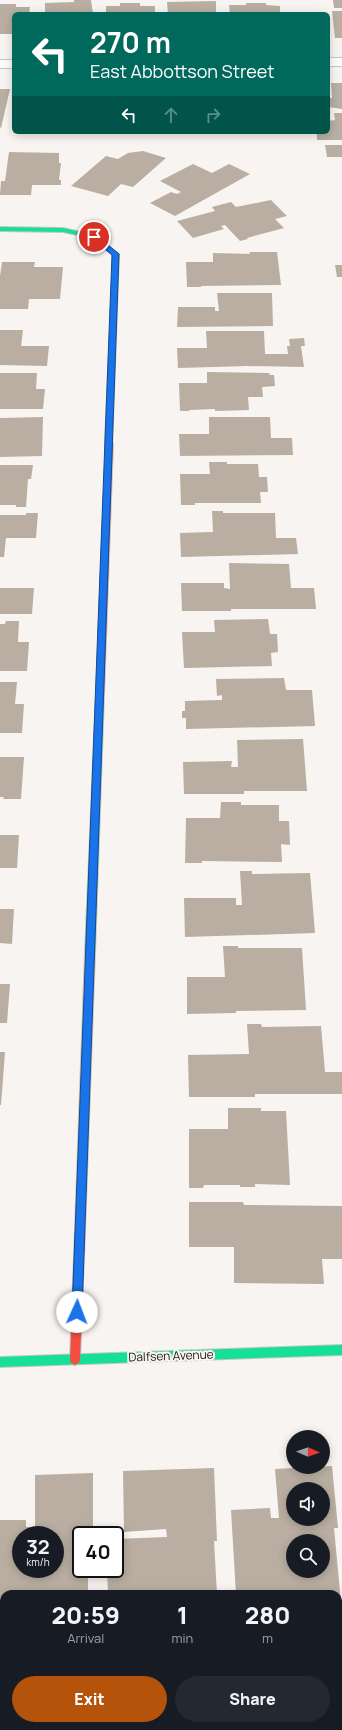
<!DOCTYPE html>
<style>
:root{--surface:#171b24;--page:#242831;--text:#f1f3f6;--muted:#9ea1a6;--accent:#b45309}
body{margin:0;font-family:Manrope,sans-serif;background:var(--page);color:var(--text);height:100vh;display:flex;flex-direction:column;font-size:15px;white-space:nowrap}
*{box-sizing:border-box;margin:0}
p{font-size:13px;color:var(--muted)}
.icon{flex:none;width:22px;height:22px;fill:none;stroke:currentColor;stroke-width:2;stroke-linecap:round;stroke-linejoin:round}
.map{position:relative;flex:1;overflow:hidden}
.drawer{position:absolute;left:0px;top:1590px;width:342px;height:140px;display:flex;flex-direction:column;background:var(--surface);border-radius:12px 12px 0 0;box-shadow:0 2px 10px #0003}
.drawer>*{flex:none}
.top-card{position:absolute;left:12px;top:12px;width:318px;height:122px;border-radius:6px;box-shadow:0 2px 10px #0003;background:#00695c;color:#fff;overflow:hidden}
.needle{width:26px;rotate:92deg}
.tools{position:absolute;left:286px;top:1430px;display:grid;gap:8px}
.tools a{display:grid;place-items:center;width:44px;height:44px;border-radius:50%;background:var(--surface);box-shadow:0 2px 10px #0003;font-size:20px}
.speed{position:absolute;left:12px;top:1526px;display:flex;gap:8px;font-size:20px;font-weight:700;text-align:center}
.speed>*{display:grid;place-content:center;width:52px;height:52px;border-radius:50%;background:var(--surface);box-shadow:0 2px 10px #0003;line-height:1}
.speed small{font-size:10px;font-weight:400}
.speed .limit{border:2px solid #111;border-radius:6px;background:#fff;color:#111}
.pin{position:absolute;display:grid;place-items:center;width:34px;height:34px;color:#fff;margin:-17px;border:2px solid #fff;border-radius:50%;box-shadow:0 1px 4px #0007}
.me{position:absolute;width:44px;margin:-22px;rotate:2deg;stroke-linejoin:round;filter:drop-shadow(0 0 3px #0008)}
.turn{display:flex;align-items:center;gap:14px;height:84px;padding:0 12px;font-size:18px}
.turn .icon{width:52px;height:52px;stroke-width:2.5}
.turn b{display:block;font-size:28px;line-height:34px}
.lanes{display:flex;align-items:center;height:38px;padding:0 12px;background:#0003;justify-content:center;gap:20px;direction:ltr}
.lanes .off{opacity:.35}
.eta{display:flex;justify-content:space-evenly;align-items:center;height:68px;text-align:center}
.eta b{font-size:24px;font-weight:800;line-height:28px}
.cta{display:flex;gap:8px;margin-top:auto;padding:8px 12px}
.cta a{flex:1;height:46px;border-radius:24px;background:var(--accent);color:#fff;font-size:16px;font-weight:800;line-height:46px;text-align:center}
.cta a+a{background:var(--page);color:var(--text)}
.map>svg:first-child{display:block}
.building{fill:#b9aea1;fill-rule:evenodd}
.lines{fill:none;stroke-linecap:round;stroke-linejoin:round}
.street-casing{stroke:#c8c6c4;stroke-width:2}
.fast-casing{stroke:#c8c6c4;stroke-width:2}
.slow-casing{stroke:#c8c6c4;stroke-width:2}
.jam-casing{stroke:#c8c6c4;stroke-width:2}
.street{fill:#fefdfd;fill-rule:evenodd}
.fast{fill:#16e098;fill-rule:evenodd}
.slow{fill:#ffcf43;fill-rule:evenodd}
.jam{fill:#f24e42;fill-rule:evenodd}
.route{fill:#1a73e8;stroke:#114b97}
.labels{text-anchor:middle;stroke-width:4;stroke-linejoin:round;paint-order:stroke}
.near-street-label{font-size:12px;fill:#171513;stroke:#faf4ee}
</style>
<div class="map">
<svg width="342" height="1730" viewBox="0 0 342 1730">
<rect width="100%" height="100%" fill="#f7f4f1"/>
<!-- building -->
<g class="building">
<polygon points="74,0 91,0 93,14 45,14 45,3 74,2"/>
<polygon points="333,0 342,0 342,8 334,8"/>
<polygon points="216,1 216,14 168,14 167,2"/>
<polygon points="120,3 140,3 140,6 155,6 155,14 106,14 106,6 120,6"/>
<polygon points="246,3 266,3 266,5 280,6 280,14 230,14 229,5 246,5"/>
<polygon points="0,4 16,4 16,7 30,7 29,14 14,14 14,34 0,34"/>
<polygon points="332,11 342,11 342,38 335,38"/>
<polygon points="331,83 342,83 342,109 328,107 328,98 332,98"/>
<polygon points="0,89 10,89 1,128 0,127"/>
<polygon points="334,113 342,113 342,140 317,140 317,132 328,132 328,121 335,120"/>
<polygon points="325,145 342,145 342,157 327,157"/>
<polygon points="143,151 166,158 133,187 121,184 108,196 71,186 106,156 118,159 128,153"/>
<polygon points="9,152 59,153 59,163 61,163 59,180 61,180 61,185 32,185 31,195 0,195 1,181 5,181"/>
<polygon points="193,164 212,173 229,164 250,174 175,216 150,203 171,192 177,194 181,192 160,181"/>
<polygon points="271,200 287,216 275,219 284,228 247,238 248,239 240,241 225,225 221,226 224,229 193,238 177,221 215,211 212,207 231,202 236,207"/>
<polygon points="249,252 277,252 281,285 201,286 201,287 187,287 186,262 213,262 213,253 250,254"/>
<polygon points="2,262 35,262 34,267 63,267 60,299 29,299 28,309 0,309 0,276"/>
<polygon points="335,265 342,265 342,277 337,277"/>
<polygon points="217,293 272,293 273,326 177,327 178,307 215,307 215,311 219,311"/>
<polygon points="0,330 23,330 21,346 49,346 47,366 0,365"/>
<polygon points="206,331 264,331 265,354 288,354 287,346 290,346 289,339 304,338 305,346 301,346 304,367 247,366 178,368 177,348 207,348"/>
<polygon points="207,372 269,373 270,375 274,375 275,386 262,387 263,397 248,397 249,410 215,411 215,409 189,410 189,411 180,411 179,383 207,383"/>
<polygon points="0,373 37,373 36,389 45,389 43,409 0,409"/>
<polygon points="43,417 42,456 0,457 0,418"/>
<polygon points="209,417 270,417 271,438 292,438 293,455 180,456 179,434 209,434"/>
<polygon points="209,462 227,462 227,464 258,464 259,477 267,477 268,492 260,492 261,503 195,503 195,505 181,505 180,474 210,474"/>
<polygon points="0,465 33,465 31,479 28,479 26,507 16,507 16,505 0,505"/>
<polygon points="212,511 223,511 223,513 275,513 276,538 296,538 298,554 181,557 180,533 213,532"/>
<polygon points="26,513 38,513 36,538 6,538 4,557 0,557 0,515 26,515"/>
<polygon points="229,563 289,564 291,588 314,588 316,609 231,609 231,611 182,611 181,583 224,583 224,588 230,589"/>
<polygon points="0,588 34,588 32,614 0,614"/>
<polygon points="268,619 270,634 277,634 278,652 271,653 272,666 184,668 182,632 215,632 214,620"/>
<polygon points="6,621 19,621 18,642 29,642 27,671 0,671 0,624 5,624"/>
<polygon points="284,678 286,690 312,690 315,726 186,729 186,718 182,718 182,711 185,711 185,701 222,700 222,695 217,696 216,679"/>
<polygon points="0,682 17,682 15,704 24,704 22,733 0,733"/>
<polygon points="303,739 307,791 244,791 244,794 184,794 183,762 232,761 231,767 238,767 237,740"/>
<polygon points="0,757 24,757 21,799 3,799 4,797 0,797"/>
<polygon points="221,802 241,802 241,805 279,805 279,821 289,821 290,845 281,844 282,862 202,861 202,863 185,863 186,818 220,818"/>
<polygon points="0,835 19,835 17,868 0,868"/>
<polygon points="240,871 252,871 252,874 310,873 315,933 185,937 184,898 236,898 236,905 242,905"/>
<polygon points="0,909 14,909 12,944 0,943"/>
<polygon points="223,946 238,946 238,948 302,948 306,1010 236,1011 236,1013 187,1014 187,977 225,977"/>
<polygon points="0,984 10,984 7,1023 0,1023"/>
<polygon points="247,1024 261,1024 262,1027 321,1026 325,1072 342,1072 342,1094 255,1094 255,1097 189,1097 188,1055 249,1054"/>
<polygon points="0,1052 5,1052 1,1105 0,1105"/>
<polygon points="228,1108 261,1108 261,1111 286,1111 290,1185 255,1184 255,1187 240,1187 240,1185 204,1185 203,1188 189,1188 189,1129 228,1129"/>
<polygon points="189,1202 243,1202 244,1205 342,1206 342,1259 322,1259 324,1284 234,1283 234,1247 189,1247"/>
<path d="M332 1466 338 1528H334L341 1602 338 1601V1594H236L231 1510 270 1508 271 1518H279L275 1469ZM293 1489H323V1519H293ZM293 1541H323V1571H293Z"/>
<polygon points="214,1468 217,1541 214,1541 217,1594 108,1594 107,1569 115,1569 115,1539 167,1537 166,1529 124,1532 123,1471"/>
<path d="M93 1473V1535H81V1569H88V1594H4V1615H0V1520H26V1527H35V1475ZM21 1535H55V1569H21Z"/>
</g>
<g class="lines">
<!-- street casing -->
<g class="street-casing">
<g id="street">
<rect x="328" y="58" width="14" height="8"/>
<rect x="0" y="60" width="14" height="8"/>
</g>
</g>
<!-- fast casing -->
<g class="fast-casing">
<g id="fast">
<polygon points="0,227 63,228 94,235 119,254 112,446 106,446 105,444 113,255 92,238 63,232 0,231"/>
<polygon points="100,692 104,695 95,952 93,955 87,955 85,952 96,695"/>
<polygon points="342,1345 342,1355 0,1367 0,1357"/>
<polygon points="166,1726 300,1726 299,1730 165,1730"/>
</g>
</g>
<!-- slow casing -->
<g class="slow-casing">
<g id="slow">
<polygon points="90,948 93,949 95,952 85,1230 84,1233 80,1234 76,1233 75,1230 85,952 87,949"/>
<polygon points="342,1718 342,1730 334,1729 332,1726 338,1726 338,1719"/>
</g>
</g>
<!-- jam casing -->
<g class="jam-casing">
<g id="jam">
<polygon points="106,442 112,442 113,444 104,695 100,698 96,695"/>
<polygon points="80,1226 84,1227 85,1230 80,1360 79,1363 75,1365 71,1363 70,1360 75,1230 76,1227"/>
</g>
</g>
<!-- street -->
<use href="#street" class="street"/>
<!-- fast -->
<use href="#fast" class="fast"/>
<!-- slow -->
<use href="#slow" class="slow"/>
<!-- jam -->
<use href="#jam" class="jam"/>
</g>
<!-- route -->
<polygon class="route" points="91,235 96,235 119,254 82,1312 81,1316 77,1317 73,1316 72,1312 112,255 91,238"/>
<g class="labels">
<!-- near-street labels -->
<g class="near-street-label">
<text transform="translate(171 1356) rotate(-2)" y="4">Dalfsen Avenue</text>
</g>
</g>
</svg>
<div class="tools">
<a><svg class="needle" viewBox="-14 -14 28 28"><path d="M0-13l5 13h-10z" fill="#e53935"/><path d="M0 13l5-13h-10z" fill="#9ea1a6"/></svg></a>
<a><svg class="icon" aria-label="sound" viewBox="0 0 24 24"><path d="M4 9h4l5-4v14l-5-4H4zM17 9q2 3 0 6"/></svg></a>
<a><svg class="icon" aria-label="search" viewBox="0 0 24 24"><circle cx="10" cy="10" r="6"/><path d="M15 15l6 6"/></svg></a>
</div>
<div class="speed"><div>32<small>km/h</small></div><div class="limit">40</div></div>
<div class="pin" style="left:94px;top:237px;background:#d93025"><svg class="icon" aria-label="arrive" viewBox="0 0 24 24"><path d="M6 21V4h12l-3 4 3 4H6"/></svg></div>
<svg class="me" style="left:77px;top:1312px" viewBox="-20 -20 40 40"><circle r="19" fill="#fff"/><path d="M0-13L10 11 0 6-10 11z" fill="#1a73e8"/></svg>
<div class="top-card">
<div class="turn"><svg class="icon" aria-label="left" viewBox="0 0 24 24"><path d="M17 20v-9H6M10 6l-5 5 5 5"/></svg><div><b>270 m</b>East Abbottson Street</div></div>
<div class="lanes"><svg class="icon" aria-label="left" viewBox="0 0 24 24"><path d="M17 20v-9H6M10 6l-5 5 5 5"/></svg><svg class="icon off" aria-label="ahead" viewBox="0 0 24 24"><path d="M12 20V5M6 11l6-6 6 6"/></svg><svg class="icon off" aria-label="right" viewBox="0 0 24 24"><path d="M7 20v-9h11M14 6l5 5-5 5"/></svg></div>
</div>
<section class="drawer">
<div class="eta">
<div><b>20:59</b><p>Arrival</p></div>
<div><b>1</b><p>min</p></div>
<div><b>280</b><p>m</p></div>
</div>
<div class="cta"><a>Exit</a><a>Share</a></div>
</section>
</div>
